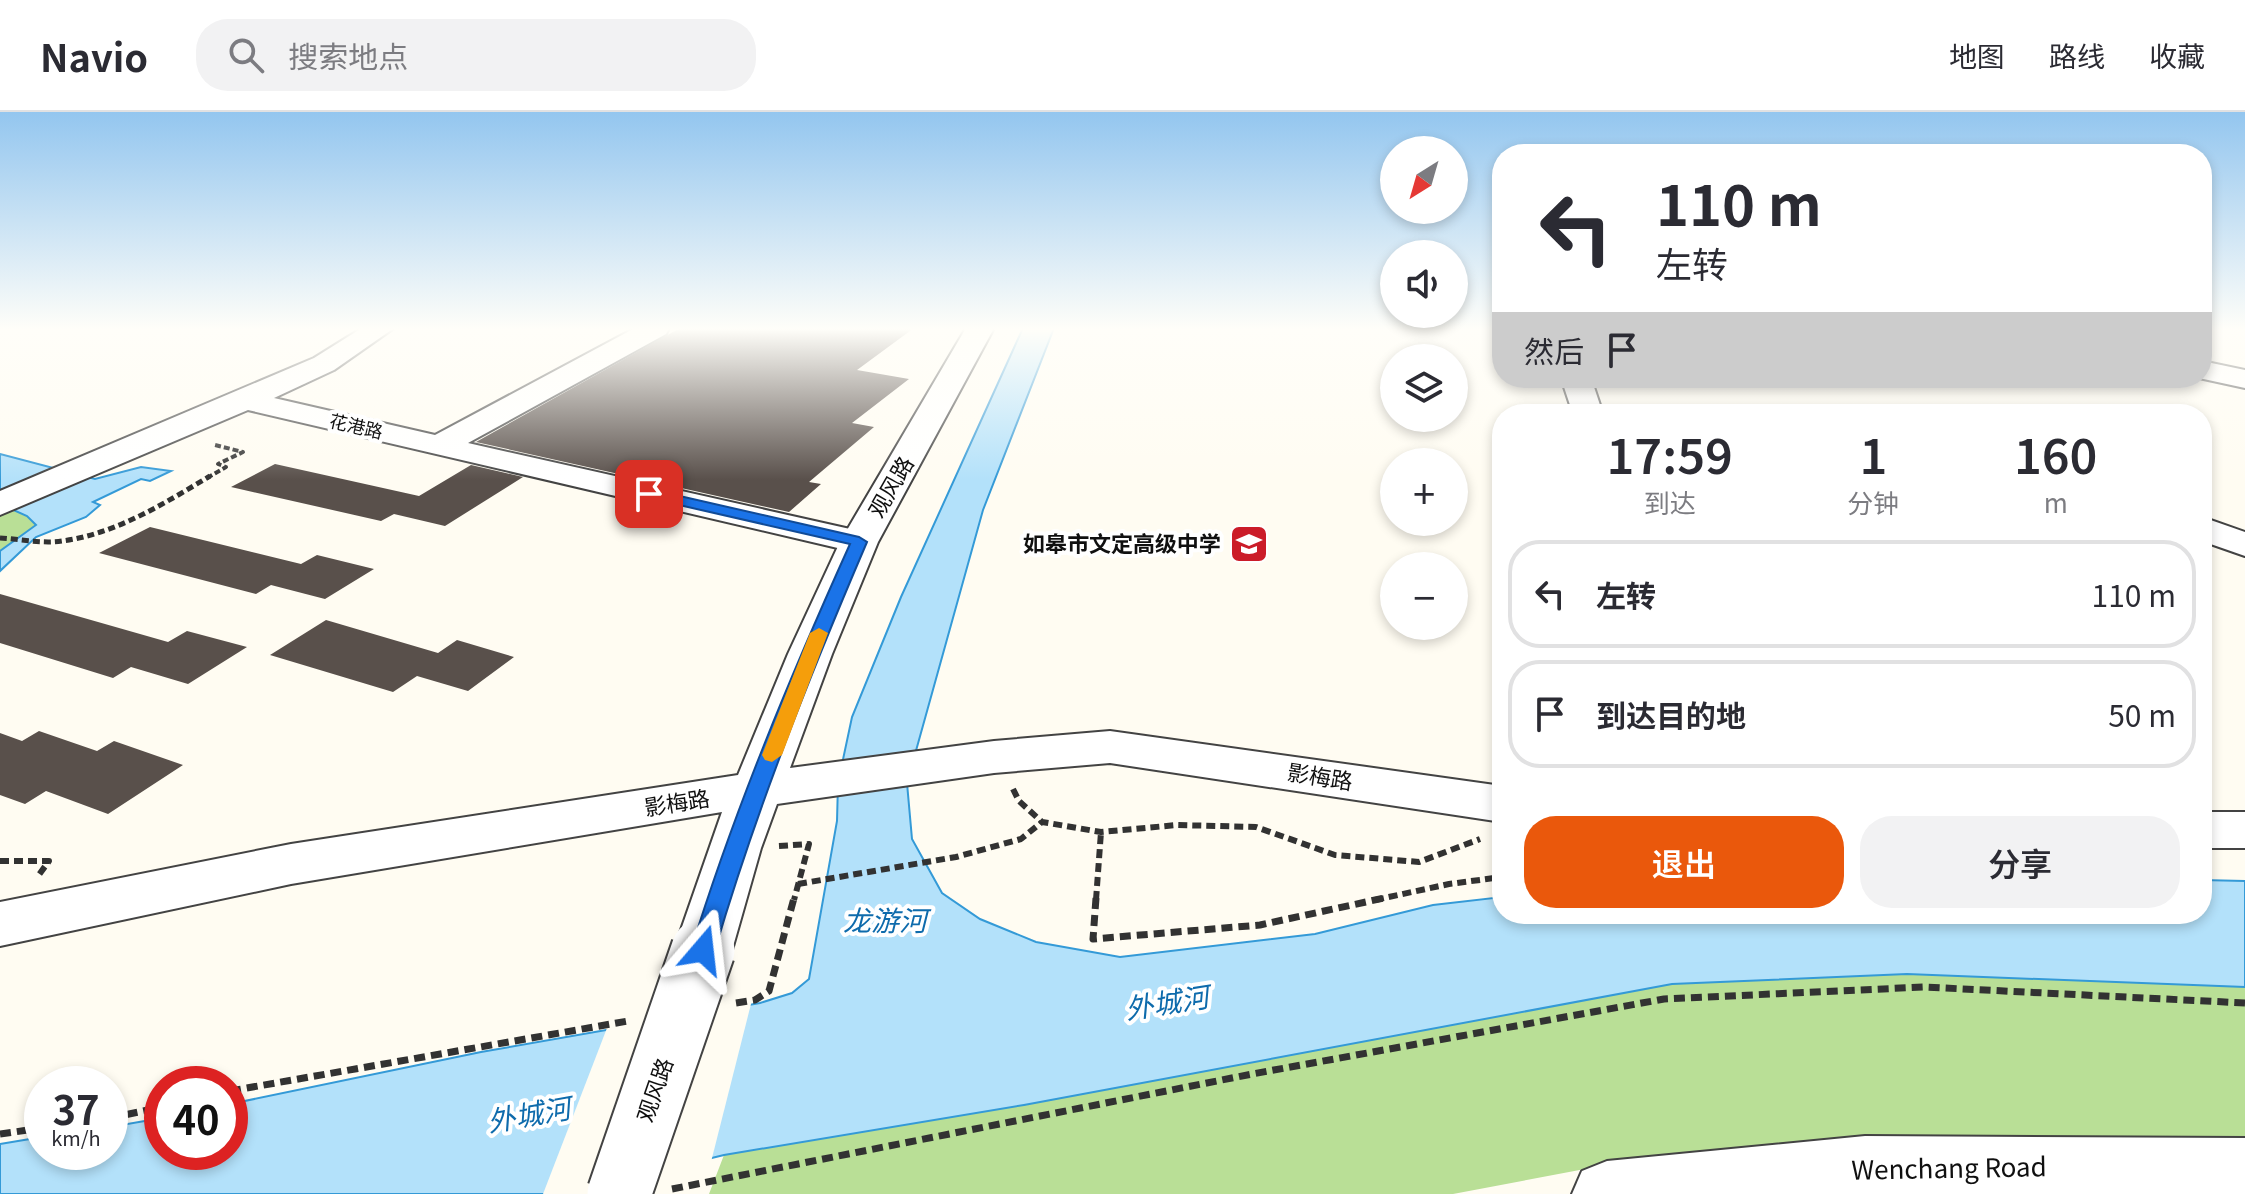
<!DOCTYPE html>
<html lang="zh">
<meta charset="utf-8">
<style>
:root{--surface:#fff;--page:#f2f2f3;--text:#2b2b33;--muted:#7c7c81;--line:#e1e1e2;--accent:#ea580c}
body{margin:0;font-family:Georgia,"Noto Sans SC",serif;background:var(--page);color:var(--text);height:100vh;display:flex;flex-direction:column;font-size:30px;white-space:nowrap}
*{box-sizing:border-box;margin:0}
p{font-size:26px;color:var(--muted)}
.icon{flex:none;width:44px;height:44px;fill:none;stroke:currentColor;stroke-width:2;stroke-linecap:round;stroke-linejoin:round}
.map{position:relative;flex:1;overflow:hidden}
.sheet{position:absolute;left:1492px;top:292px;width:720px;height:520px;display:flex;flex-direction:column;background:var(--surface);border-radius:32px;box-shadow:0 4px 12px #0003}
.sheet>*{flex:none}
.top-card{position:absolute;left:1492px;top:32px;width:720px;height:244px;border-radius:32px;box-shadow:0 4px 12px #0003;background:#fff;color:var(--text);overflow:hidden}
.needle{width:52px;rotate:217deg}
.controls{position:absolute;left:1380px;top:24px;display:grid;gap:16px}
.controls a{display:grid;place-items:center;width:88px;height:88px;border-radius:50%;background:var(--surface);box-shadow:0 4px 12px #0003;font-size:40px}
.speed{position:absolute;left:24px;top:954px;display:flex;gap:16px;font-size:40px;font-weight:700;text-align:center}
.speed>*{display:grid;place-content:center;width:104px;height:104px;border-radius:50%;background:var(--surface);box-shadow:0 4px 12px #0003;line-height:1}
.speed small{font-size:20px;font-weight:400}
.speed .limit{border:12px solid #d22;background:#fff;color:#111}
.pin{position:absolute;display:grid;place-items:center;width:68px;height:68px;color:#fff;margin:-34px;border-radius:16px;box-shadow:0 4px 12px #0006}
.me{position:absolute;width:88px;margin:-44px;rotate:17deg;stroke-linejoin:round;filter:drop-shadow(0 0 6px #0008)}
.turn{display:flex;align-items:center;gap:28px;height:168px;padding:0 32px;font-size:36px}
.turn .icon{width:104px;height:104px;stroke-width:2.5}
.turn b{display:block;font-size:56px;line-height:68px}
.then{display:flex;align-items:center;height:76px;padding:0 32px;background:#0003;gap:16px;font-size:30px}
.eta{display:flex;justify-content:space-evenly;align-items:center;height:136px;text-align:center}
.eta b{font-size:48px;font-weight:600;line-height:56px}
.action{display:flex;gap:16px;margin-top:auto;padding:16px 32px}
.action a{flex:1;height:92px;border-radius:32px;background:var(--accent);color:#fff;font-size:32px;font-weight:600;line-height:92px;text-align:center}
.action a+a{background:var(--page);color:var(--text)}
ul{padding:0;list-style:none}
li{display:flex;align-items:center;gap:24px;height:108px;margin:0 16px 12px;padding:0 16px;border:4px solid var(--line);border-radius:32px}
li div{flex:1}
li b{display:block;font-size:30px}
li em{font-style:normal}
header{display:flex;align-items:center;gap:48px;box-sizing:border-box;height:112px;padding:0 40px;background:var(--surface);border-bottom:2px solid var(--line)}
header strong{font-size:38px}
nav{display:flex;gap:44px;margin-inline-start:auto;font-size:28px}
.search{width:560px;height:72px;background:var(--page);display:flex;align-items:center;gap:20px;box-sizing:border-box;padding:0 28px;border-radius:32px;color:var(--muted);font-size:30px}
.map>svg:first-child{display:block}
.forest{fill:#b9df96}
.water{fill:#b3e1fa;stroke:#349ad7;stroke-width:2}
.pier{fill:#fffcf2}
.building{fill:#59504b}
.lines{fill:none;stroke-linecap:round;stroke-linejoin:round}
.minor-casing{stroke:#434343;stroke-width:4}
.tertiary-casing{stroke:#434343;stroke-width:4}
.path-far3{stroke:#323232;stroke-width:4;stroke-dasharray:6 3;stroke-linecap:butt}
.path-far2{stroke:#323232;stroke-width:5;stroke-dasharray:7 4;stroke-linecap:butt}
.path-far1{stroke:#323232;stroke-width:6;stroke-dasharray:9 5;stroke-linecap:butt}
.path{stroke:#323232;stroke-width:7;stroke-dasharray:11 6;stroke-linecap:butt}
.minor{fill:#fff;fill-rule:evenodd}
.tertiary{fill:#fff;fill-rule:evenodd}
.tertiary-bridge-casing{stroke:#434343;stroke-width:67;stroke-linecap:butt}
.tertiary-bridge{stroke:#fff;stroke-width:63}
.route{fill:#1a73e8;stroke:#114b97;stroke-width:2}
.slow{fill:#f59e0b}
.labels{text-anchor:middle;stroke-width:8;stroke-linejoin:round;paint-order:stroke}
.far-street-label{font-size:18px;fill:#101010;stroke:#fff}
.street-label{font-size:22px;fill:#101010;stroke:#fff}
.poi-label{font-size:22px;font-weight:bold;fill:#101010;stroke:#fff;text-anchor:end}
.near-street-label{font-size:26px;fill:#101010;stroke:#fff}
.near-water-label{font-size:28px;font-style:italic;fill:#0e6bac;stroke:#fff}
</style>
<header>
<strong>Navio</strong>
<div class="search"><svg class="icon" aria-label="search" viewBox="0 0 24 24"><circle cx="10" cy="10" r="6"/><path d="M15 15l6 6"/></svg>搜索地点</div>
<nav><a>地图</a><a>路线</a><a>收藏</a></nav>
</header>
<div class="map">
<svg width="2245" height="1082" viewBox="0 0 2245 1082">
<rect width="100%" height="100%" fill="#fffcf2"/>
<!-- forest -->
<g class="forest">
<polygon points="11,396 27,404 36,413 0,439 0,401"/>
<polygon points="1907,862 2245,875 2245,1040 1659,1043 1453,1082 709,1082 724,1043 1024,993 1672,872"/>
</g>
<!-- water -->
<g class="water">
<polygon points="1023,216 1054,216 983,398 907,671 912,727 942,781 980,807 1036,830 1120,845 1315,822 1433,793 1502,785 1502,802 2202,802 2202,768 2245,769 2245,875 1907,862 1672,872 1024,993 724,1043 564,1082 0,1082 0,1032 42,1025 42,1040 110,1040 110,1015 162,1006 162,1040 230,1040 230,992 481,940 760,891 792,881 809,867 837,709 838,671 852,605 901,485"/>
<polygon points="0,342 95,367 141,355 171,359 150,369 141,367 93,390 100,393 86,405 36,425 0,459 0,439 36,413 27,404 0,392"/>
</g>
<!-- pier -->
<polygon class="pier" points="752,888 711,1050 581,1082 543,1082 607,916"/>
<!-- building -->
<g class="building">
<polygon points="680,216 914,216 857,258 909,267 852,311 874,315 809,370 821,372 789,400 476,330"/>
<polygon points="275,352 419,384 471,353 523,365 445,414 394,402 381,409 231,375"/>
<polygon points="150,415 301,452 317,443 374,457 325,487 271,473 256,482 99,441"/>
<polygon points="0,482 168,530 187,519 247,535 188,572 131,555 113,566 0,531"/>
<polygon points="326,508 438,541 457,528 514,545 468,579 417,564 393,580 270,543"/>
<polygon points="39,619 97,639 114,629 183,653 108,702 46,679 25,692 0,683 0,621 22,629"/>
</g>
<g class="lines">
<!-- minor casing -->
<g class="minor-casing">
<g id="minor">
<polygon points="362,216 394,216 334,258 274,286 435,323 635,216 669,216 666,222 468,331 859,419 872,422 877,430 872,438 859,441 248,298 0,403 0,379 314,246"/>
<polygon points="2202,249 2245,258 2245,276 2199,266 2202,266"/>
<polygon points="1561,266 1591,266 1603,302 1573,302"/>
<polygon points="2202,405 2245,420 2245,444 2202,429"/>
</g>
</g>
<!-- tertiary casing -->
<g class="tertiary-casing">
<g id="tertiary">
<polygon points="966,216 994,216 878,430 832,542 790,656 994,629 1110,619 1502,674 1502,710 1110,651 994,661 777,692 761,736 732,838 724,854 703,861 682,854 674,838 722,700 291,772 0,834 0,790 291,732 738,663 788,542 840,430"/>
<rect x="2202" y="700" width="43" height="36"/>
<polygon points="1865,1024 2245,1026 2245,1082 1572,1082 1582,1059 1607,1049"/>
</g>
</g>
<!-- path-far3 -->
<polyline class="path-far3" points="207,366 226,355 218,352 243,340 215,333"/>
<!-- path-far2 -->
<path class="path-far2" d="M0 426C20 427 42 432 62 429 116 422 165 391 210 364"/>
<!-- path-far1 -->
<g class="path-far1">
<polyline points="1013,677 1019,689 1042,710 1101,720 1177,713 1256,715 1335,743 1419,750 1480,727"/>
<polyline points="779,734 809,732 794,788"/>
<polyline points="0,749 49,749 38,764"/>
<polyline points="798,772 956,745 1021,727 1042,710"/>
<polyline points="1096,788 1101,720"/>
<polyline points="1375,788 1449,772 1502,765"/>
</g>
<!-- path -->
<g class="path">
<polyline points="1096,786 1093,827 1260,813 1384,786"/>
<polyline points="736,891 755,888 769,879 794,786"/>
<polyline points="230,979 628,909"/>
<polyline points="110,1006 162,995"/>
<polyline points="0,1022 42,1016"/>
<polyline points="672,1077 1252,962 1664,887 1924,875 2245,891"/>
</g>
<!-- minor -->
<use href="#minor" class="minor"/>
<!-- tertiary -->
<use href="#tertiary" class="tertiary"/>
<!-- tertiary-bridge casing -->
<g class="tertiary-bridge-casing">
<polyline id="tertiary-bridge" points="619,1082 703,838"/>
</g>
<!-- tertiary-bridge -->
<use href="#tertiary-bridge" class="tertiary-bridge"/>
</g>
<!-- sky -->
<linearGradient id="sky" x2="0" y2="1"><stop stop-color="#93c6ef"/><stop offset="0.59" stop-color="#fffef9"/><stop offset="1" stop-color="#fffef9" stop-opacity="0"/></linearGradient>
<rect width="2245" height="368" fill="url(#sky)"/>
<!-- route -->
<path class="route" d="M649 377 859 425 867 430C810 563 756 698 715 838L712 845 703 848 694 845 691 838C734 699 790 565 850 432L644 385V379Z"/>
<!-- slow -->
<polygon class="slow" points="819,516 828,521 782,643 772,650 765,648 762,643 810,521"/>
<!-- icons -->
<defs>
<g id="school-square" transform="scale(2)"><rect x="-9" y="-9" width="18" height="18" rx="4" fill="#cb1c29" stroke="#fff"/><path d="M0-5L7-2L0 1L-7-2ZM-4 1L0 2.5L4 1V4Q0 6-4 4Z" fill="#fff"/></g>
</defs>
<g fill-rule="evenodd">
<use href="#school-square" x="1249" y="432"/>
</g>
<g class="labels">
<!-- far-street labels -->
<g class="far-street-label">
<text transform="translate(356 315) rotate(13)" y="6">花港路</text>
</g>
<!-- street labels -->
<g class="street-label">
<text transform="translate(891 375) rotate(-60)" y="8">观风路</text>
<text transform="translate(1320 665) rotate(9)" y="8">影梅路</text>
<text transform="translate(677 691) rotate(-9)" y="8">影梅路</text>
<text transform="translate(655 978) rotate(-71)" y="8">观风路</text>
</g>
<!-- poi labels -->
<g class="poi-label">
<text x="1221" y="440">如皋市文定高级中学</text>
</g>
<!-- near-street labels -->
<g class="near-street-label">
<text transform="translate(1949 1057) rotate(-1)" y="9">Wenchang Road</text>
</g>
<!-- near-water labels -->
<g class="near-water-label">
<text x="885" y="819">龙游河</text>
<text transform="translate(1167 891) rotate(-9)" y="10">外城河</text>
<text transform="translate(529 1003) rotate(-10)" y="10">外城河</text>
</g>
</g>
</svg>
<div class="controls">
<a><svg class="needle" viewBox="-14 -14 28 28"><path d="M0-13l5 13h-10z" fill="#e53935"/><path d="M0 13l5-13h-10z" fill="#7c7c81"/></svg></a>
<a><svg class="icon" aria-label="sound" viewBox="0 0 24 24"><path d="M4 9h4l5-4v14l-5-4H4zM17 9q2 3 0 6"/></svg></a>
<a><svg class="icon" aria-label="layers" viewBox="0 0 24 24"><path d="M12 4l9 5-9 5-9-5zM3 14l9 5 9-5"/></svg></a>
<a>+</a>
<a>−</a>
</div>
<div class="speed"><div>37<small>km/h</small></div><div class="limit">40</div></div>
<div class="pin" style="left:649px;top:382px;background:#d93025"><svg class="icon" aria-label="arrive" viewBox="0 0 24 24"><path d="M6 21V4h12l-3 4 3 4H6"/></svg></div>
<svg class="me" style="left:703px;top:838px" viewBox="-20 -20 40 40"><path d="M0-17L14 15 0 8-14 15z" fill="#1a73e8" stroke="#fff" stroke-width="4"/></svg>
<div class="top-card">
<div class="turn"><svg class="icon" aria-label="left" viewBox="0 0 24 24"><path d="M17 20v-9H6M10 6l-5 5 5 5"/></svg><div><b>110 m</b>左转</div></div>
<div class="then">然后<svg class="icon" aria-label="arrive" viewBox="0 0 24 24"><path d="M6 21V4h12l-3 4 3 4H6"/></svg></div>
</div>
<section class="sheet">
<div class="eta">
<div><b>17:59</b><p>到达</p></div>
<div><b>1</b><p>分钟</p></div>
<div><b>160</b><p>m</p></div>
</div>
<ul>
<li><svg class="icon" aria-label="left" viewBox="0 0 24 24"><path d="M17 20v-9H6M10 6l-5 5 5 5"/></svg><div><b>左转</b></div><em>110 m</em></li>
<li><svg class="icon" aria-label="arrive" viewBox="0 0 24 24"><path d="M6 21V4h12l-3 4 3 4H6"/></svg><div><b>到达目的地</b></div><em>50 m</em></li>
</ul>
<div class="action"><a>退出</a><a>分享</a></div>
</section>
</div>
